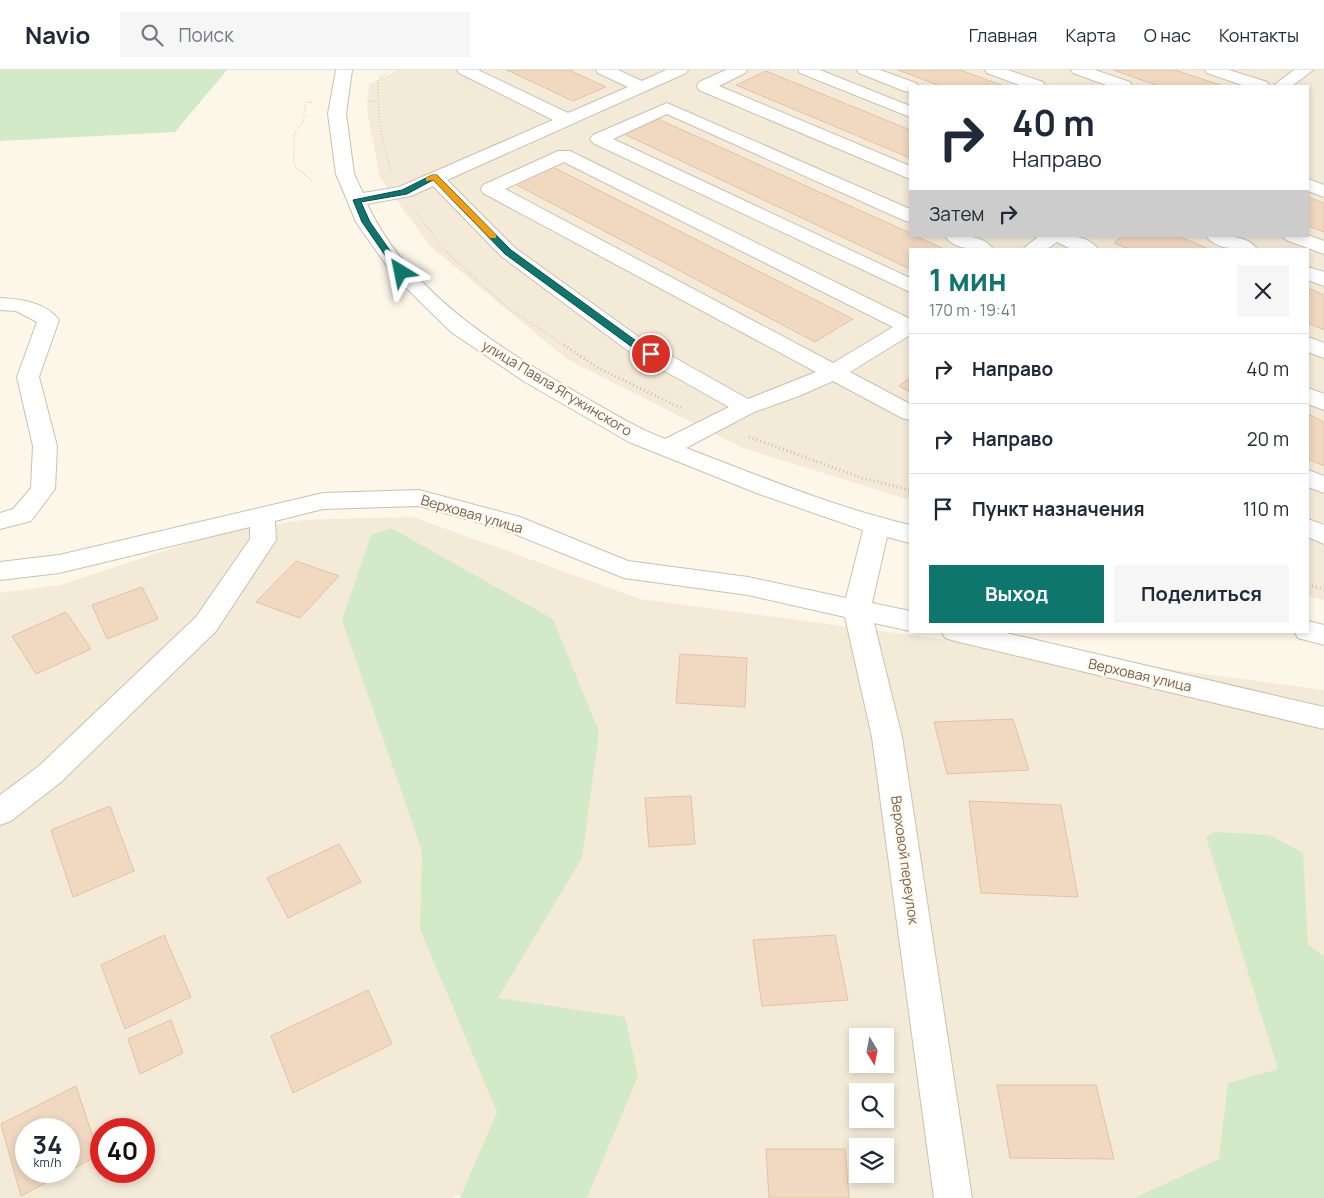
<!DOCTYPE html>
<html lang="ru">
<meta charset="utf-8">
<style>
:root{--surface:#fff;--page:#f6f6f7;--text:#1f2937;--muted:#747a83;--line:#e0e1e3;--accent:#0f766e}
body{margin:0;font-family:Manrope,sans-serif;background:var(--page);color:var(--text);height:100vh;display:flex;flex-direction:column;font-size:19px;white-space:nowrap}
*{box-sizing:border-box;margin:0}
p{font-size:16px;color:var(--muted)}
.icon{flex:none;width:28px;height:28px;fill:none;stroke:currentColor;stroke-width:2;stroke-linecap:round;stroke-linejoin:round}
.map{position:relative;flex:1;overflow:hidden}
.drawer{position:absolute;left:909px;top:178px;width:400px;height:385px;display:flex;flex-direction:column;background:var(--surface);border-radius:0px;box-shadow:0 2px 8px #0003}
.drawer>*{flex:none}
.guide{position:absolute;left:909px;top:15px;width:400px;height:152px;border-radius:0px;box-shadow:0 2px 8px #0003;background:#fff;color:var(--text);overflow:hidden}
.needle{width:32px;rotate:170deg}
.tools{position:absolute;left:849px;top:958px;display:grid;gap:10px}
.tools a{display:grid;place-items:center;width:45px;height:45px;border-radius:0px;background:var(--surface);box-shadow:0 2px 8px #0003;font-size:25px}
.speed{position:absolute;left:15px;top:1048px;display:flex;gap:10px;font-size:25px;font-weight:700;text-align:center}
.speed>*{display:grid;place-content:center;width:65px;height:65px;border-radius:50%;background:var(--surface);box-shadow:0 2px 8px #0003;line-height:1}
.speed small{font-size:12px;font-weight:400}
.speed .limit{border:8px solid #d22;background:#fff;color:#111}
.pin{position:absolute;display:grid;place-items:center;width:42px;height:42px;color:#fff;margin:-21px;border:2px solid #fff;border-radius:50%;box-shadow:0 1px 5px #0007}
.me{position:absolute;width:55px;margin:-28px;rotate:325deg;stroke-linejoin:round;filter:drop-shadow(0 0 4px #0008)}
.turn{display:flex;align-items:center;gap:18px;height:105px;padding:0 20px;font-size:22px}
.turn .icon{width:65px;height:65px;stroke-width:2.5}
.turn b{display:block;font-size:35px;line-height:42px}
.then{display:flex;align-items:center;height:48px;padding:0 20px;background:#0003;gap:10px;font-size:19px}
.round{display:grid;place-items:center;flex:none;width:52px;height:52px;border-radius:0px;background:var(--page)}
.overview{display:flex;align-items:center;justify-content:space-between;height:85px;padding:0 20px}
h1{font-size:30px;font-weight:700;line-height:38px;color:var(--accent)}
.cta{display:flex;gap:10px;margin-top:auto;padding:10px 20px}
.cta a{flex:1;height:58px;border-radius:0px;background:var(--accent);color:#fff;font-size:20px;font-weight:700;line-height:58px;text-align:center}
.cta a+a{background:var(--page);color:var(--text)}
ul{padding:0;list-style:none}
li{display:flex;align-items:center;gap:15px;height:70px;padding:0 20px;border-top:1px solid var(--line)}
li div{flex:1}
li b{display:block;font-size:19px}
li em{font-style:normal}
header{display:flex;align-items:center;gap:30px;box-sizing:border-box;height:70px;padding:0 25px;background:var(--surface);border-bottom:1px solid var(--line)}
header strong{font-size:24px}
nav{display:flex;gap:28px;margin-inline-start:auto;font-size:18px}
.search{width:350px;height:45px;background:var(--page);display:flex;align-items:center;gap:12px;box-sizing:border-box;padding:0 18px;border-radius:0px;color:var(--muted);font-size:19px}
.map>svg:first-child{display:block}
.residential{fill:#f4ead8;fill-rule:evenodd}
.green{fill:#d2eac7}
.building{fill:#f1d9c1;stroke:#e3c2a2}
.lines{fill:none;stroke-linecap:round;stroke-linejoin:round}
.minor-casing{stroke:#cec0af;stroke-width:2}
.path-far1{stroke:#d6bda4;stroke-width:2;stroke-dasharray:0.5 2.5;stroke-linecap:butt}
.path{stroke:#d6bda4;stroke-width:3;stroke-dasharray:1 3;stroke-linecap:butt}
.minor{fill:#fff;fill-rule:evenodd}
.route{fill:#0f766e;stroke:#0a4d48}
.slow{fill:#f59e0b}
.labels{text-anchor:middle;stroke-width:4.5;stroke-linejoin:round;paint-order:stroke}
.street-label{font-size:14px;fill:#77604d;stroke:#fffaf0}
</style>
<header>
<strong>Navio</strong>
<div class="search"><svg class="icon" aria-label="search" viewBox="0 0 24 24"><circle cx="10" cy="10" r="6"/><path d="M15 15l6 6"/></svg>Поиск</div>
<nav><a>Главная</a><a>Карта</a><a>О нас</a><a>Контакты</a></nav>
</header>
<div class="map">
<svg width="1324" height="1128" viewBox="0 0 1324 1128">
<rect width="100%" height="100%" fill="#fcf7e9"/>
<!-- residential -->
<g class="residential">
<path d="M398 0H1324V530L1308 526V179H910V430L743 378 568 290 431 177 380 108 367 40 369 14ZM910 16H1308V166H910Z"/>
<path d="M413 447 640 529 1324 620V1091L1155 1128H462L458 1125 452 1128H0V523L60 515 220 463 303 450ZM858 966H885V994H858ZM858 1021H885V1049H858ZM26 1059H69V1101H26ZM101 1059H144V1101H101ZM858 1076H885V1104H858Z"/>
</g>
<!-- green -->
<g class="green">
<polygon points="0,0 227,0 175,62 0,71"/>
<polygon points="391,458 553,549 599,662 582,788 498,928 625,947 638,1006 587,1128 460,1128 497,1042 420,859 422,781 342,550 371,465"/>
<polygon points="1216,762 1270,765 1303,783 1308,874 1324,887 1324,1128 1134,1128 1219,1089 1228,1013 1278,999 1206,767"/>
</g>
<!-- building -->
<g class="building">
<polygon points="507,0 569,0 606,17 573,31"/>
<polygon points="898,0 960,0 1004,16 940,16"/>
<polygon points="1113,0 1175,0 1223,16 1159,16"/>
<polygon points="766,1 910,60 910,88 736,15"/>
<polygon points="658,49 910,163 910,166 916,166 944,179 910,179 910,199 624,64"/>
<polygon points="553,97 853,249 815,272 515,114"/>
<polygon points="1308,127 1324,133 1324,162 1308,156"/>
<polygon points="1123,166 1178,166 1209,179 1129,179 1114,173"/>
<polygon points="1308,218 1324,225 1324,260 1308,253"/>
<polygon points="910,308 910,322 899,316"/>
<polygon points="1308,344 1324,352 1324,396 1308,389"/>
<polygon points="296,491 339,506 300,548 256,532"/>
<polygon points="142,517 158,549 107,569 92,535"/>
<polygon points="66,542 91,579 36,604 12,566"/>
<polygon points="680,584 747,588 745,637 676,633"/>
<polygon points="1013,649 1029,700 947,704 934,652"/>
<polygon points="691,726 695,774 649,777 645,728"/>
<polygon points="969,731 1061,735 1078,827 981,823"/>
<polygon points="110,736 134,801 73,827 51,760"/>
<polygon points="339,774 361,812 288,848 267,808"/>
<polygon points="164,865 191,927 125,959 101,895"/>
<polygon points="835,865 848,930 762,936 753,870"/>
<polygon points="368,920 392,974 293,1023 271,966"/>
<polygon points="171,950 183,983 140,1004 128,969"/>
<polygon points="997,1015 1096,1015 1114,1089 1010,1088"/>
<polygon points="76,1016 99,1085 69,1101 69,1059 26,1059 26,1101 68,1101 21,1126 1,1054"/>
<polygon points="766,1079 845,1079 849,1128 769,1128"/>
</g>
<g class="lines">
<!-- minor casing -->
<g class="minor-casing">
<g id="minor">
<path d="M336 0H352L346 44 354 104 363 123 399 117 553 50 459 3 457 0H478L568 43 628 17 598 3 596 0H618L642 11 666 0H688L686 3 447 110 515 178 643 270 748 329 816 302 483 123 481 119 483 115 558 81H570L910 249V265L850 302 910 334V350L902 348 833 311 799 326 754 342 686 378C760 406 834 437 910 455V473L887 467 872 533 910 541V561L874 553 902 667 972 1128H934L872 667 845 547 748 525 624 508 502 459 419 436 323 439 275 451 276 470 216 561 61 712 11 751 0 755V725L39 696 196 547 250 469V457L59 503 0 510V492L59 485 323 423 419 420 520 447 628 491 748 507 846 528 863 460 759 424 629 372 525 312 451 262 394 206 356 152 347 130 336 104 328 44ZM564 92 893 257 833 293 505 119ZM433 116 501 186 627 280 729 337 665 369C636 358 609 341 581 325 499 278 409 223 367 134L411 126Z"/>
<polygon points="726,0 747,0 745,3 719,16 910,96 910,109 699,20 697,16 699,12"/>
<polygon points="798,0 820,0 910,36 910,47 800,3"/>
<polygon points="857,0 880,0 916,13 918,16 910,16 910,22 904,21 859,3"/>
<polygon points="985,0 1008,0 1043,12 1045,16 1022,16 987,3"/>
<polygon points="1071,0 1095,0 1130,12 1132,16 1109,16 1073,3"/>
<polygon points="1205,0 1229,0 1267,12 1269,16 1245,16 1207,3"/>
<polygon points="1294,0 1313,0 1292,16 1273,16"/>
<polygon points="667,33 910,139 910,152 903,150 667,44 613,69 910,208 910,222 593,73 590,69 593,65"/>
<polygon points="1308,109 1324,115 1324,127 1308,121"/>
<polygon points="1308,165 1324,171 1324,184 1286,170 1283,166"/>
<path d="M945 166C961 166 983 164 993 179 977 179 955 181 945 166Z"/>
<path d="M1039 166C1057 166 1086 162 1098 179H1071L1057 172 1047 179H1023Z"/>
<path d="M1206 166C1222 166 1247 164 1257 179 1241 179 1217 181 1206 166Z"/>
<polygon points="1308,197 1324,202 1324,216 1308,210"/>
<path d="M0 228C20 229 46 232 59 250L39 307 57 376 55 419 31 451 0 459V443L13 439 31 418 33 376 17 307 37 252 16 241 0 240Z"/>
<polygon points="1308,267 1324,273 1324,288 1308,282"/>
<polygon points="1308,318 1324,324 1324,340 1308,334"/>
<polygon points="1308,400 1324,406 1324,423 1308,417"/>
<polygon points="1308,449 1324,455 1324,474 1308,467"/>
<polygon points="1308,551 1324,555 1324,575 1298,568 1294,561 1308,561"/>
<polygon points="941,561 998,561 1324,637 1324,659 955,571 945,568"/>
</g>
</g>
<!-- path-far1 -->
<g class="path-far1">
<path d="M389 0 378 10C378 41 379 71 392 100"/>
<polyline points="366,31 378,31"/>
<polyline points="312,32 306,32 303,52 294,64 294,96 314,112"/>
<polyline points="416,142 444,180 507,237 565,276"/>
</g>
<!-- path -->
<g class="path">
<polyline points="564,275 600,299 683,339"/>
<polyline points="749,367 862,408 910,420"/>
<polyline points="1308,515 1324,519"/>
</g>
<!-- minor -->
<use href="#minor" class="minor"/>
</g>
<!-- route -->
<polygon class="route" points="432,105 437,105 511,180 639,273 654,282 654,286 648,286 632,277 505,184 433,110 407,124 361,132 370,152 405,202 398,204 362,152 353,130 402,120"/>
<!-- slow -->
<polygon class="slow" points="432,105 437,105 496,165 496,168 490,168 433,110 426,111 426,108"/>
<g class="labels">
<!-- street labels -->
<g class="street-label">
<text transform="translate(557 318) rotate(31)" y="5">улица Павла Ягужинского</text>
<text transform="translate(472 444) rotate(16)" y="5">Верховая улица</text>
<text transform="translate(1140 605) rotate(13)" y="5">Верховая улица</text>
<text transform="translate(905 790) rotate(82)" y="5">Верховой переулок</text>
</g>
</g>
</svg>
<div class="tools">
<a><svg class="needle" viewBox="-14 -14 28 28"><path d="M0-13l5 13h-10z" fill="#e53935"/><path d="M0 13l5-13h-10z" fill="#747a83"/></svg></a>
<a><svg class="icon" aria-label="search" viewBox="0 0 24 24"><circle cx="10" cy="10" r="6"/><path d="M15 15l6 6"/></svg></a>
<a><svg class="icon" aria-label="layers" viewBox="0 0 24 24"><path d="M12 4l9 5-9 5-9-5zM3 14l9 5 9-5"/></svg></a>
</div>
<div class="speed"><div>34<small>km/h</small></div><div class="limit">40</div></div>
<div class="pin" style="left:651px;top:284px;background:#d93025"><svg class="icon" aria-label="arrive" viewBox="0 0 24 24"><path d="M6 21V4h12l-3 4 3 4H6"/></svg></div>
<svg class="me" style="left:401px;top:202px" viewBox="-20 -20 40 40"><path d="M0-17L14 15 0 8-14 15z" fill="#0f766e" stroke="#fff" stroke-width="4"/></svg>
<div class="guide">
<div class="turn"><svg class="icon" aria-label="right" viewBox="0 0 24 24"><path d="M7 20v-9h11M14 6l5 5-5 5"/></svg><div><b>40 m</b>Направо</div></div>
<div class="then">Затем<svg class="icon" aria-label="right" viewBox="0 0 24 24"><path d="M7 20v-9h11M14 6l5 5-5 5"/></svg></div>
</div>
<section class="drawer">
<div class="overview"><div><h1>1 мин</h1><p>170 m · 19:41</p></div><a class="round"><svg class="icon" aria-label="close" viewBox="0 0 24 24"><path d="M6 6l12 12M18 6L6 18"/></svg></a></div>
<ul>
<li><svg class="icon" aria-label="right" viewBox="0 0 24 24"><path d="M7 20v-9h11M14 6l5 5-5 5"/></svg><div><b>Направо</b></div><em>40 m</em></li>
<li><svg class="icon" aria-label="right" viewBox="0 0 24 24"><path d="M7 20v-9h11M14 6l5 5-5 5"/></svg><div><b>Направо</b></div><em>20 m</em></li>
<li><svg class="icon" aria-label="arrive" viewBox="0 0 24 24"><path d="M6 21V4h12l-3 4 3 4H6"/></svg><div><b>Пункт назначения</b></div><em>110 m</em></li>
</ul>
<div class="cta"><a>Выход</a><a>Поделиться</a></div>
</section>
</div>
